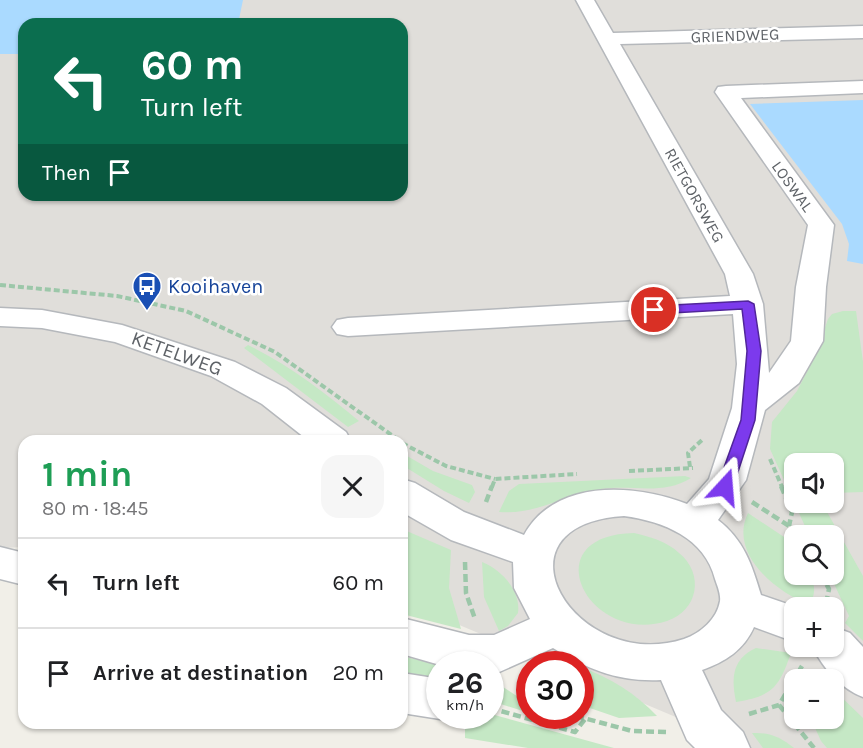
<!DOCTYPE html>
<meta charset="utf-8">
<style>
:root{--surface:#fff;--page:#f6f6f6;--text:#202124;--muted:#757577;--line:#e0e0e0}
body{margin:0;font-family:Karla,sans-serif;background:var(--page);color:var(--text);height:100vh;display:flex;flex-direction:column;font-size:22px;white-space:nowrap}
*{box-sizing:border-box;margin:0}
p{font-size:20px;color:var(--muted)}
.icon{flex:none;width:33px;height:33px;fill:none;stroke:currentColor;stroke-width:2;stroke-linecap:round;stroke-linejoin:round}
.map{position:relative;flex:1;overflow:hidden}
.panel{position:absolute;left:18px;top:435px;width:390px;height:294px;display:flex;flex-direction:column;background:var(--surface);border-radius:18px;box-shadow:0 2px 4px #0004}
.panel>*{flex:none}
.guide{position:absolute;left:18px;top:18px;width:390px;height:183px;border-radius:18px;box-shadow:0 2px 4px #0004;background:#0b6e4f;color:#fff;overflow:hidden}
.buttons{position:absolute;left:784px;top:453px;display:grid;gap:12px}
.buttons a{display:grid;place-items:center;width:60px;height:60px;border-radius:12px;background:var(--surface);box-shadow:0 2px 4px #0004;font-size:30px}
.speed{position:absolute;left:426px;top:651px;display:flex;gap:12px;font-size:30px;font-weight:700;text-align:center}
.speed>*{display:grid;place-content:center;width:78px;height:78px;border-radius:50%;background:var(--surface);box-shadow:0 2px 4px #0004;line-height:1}
.speed small{font-size:15px;font-weight:400}
.speed .limit{border:9px solid #d22;background:#fff;color:#111}
.pin{position:absolute;display:grid;place-items:center;width:51px;height:51px;color:#fff;margin:-26px;border:3px solid #fff;border-radius:50%;box-shadow:0 2px 6px #0007}
.me{position:absolute;width:66px;margin:-33px;rotate:19deg;stroke-linejoin:round;filter:drop-shadow(0 0 4px #0008)}
.turn{display:flex;align-items:center;gap:21px;height:126px;padding:0 24px;font-size:27px}
.turn .icon{width:78px;height:78px;stroke-width:2.5}
.turn b{display:block;font-size:42px;line-height:51px}
.then{display:flex;align-items:center;height:57px;padding:0 24px;background:#0003;gap:12px;font-size:22px}
.round{display:grid;place-items:center;flex:none;width:63px;height:63px;border-radius:18px;background:var(--page)}
.overview{display:flex;align-items:center;justify-content:space-between;height:102px;padding:0 24px}
h1{font-size:36px;font-weight:700;line-height:45px;color:#1e9e55}
ul{padding:0;list-style:none}
li{display:flex;align-items:center;gap:18px;height:90px;padding:0 24px;border-top:2px solid var(--line)}
li div{flex:1}
li b{display:block;font-size:22px}
li em{font-style:normal}
.map>svg:first-child{display:block}
.industrial{fill:#e0deda;fill-rule:evenodd}
.green{fill:#c5e8c5}
.water{fill:#aadaff}
.lines{fill:none;stroke-linecap:round;stroke-linejoin:round}
.minor-casing{stroke:#b5b8bc;stroke-width:3}
.path-far1{stroke:#9cc7a9;stroke-width:4;stroke-dasharray:6 3;stroke-linecap:butt}
.path{stroke:#9cc7a9;stroke-width:4.5;stroke-dasharray:8 4;stroke-linecap:butt}
.minor{fill:#fff;fill-rule:evenodd}
.route{fill:#7c3aed;stroke:#51269a;stroke-width:1.5}
.labels{text-anchor:middle;stroke-width:5;stroke-linejoin:round;paint-order:stroke}
.far-street-label{font-size:16px;fill:#5f6368;stroke:#fff}
.transit-label{font-size:20px;fill:#164399;stroke:#fff;text-anchor:start}
.street-label{font-size:20px;fill:#5f6368;stroke:#fff}
</style>
<div class="map">
<svg width="863" height="748" viewBox="0 0 863 748">
<rect width="100%" height="100%" fill="#f1efe8"/>
<!-- industrial -->
<path class="industrial" d="M0 0H863V748H749L581 677 580 664H552L402 601V441H24V547L0 548ZM24 24H402V195H24ZM795 464H834V502H795ZM795 536H834V574H795ZM795 608H834V646H795ZM795 680H834V718H795Z"/>
<!-- green -->
<g class="green">
<polygon points="843,311 856,311 863,362 863,492 834,493 834,464 795,464 795,502 822,503 863,576 863,641 845,623 849,616 830,575 834,574 834,536 809,535 770,449 772,422 797,391 815,356 828,319 832,314"/>
<path d="M248 345C289 365 324 392 359 421L348 427 244 348Z"/>
<polygon points="402,453 433,471 472,485 475,492 469,503 444,491 402,465"/>
<path d="M685 476 691 478C661 497 629 483 597 490 562 496 535 515 499 512L509 491 519 484Z"/>
<path d="M748 513 793 543 795 547V574L810 575C816 587 815 593 810 605 777 593 728 554 748 513Z"/>
<polygon points="402,529 451,550 449,588 461,629 402,614"/>
<path d="M634 533C651 537 666 541 679 553 705 574 698 611 667 621 588 646 532 535 634 533Z"/>
<path d="M482 562C502 570 521 591 518 613L508 626 499 631 484 597Z"/>
<path d="M756 648 791 653C779 687 773 696 736 702 731 678 732 659 756 648Z"/>
<polygon points="402,656 439,665 439,686 402,680"/>
<path d="M580 667C611 678 635 693 657 716L619 718 581 705Z"/>
<polygon points="491,674 503,687 529,704 529,713 491,701"/>
<polygon points="834,690 863,718 863,748 827,748 821,741 811,719 834,718"/>
<polygon points="491,714 614,748 528,748 465,738 465,727 472,716"/>
<path d="M752 733C769 732 781 737 794 748H763Z"/>
</g>
<!-- water -->
<g class="water">
<polygon points="0,0 243,0 238,24 24,24 24,54 0,54"/>
<polygon points="863,100 863,264 847,261 849,244 842,224 750,104"/>
</g>
<g class="lines">
<!-- minor casing -->
<g class="minor-casing">
<g id="minor">
<path d="M576 0H594L613 33 863 26V38L620 44 753 274 763 304 769 373 791 341 796 287 808 225 715 92 718 87 726 86 863 81V93L741 98 834 225 826 287 823 341 799 383 765 410 746 480 718 520C744 540 752 565 761 595L799 608H795V642L754 627C744 650 725 662 702 670L721 710 743 732 750 748H695L687 740 661 680C619 682 589 670 553 648L497 673H490V664L440 665 402 654V618L469 635H494L530 619 514 588 513 562 451 540 402 512V479L415 483 464 512 524 535C555 478 636 484 687 504L709 479 732 408 737 364 733 314 348 336 337 334 332 327 337 320 348 318 730 296 725 274ZM624 516C663 521 705 538 715 579 717 585 721 594 720 601 717 619 701 633 684 639 575 674 485 525 624 516Z"/>
<polygon points="0,308 42,310 122,325 235,362 286,388 346,432 351,441 309,441 262,404 211,376 115,342 42,328 0,326"/>
<polygon points="0,547 24,553 24,585 0,579"/>
<path d="M834 627 850 633 863 647V697C840 688 823 668 812 646H834Z"/>
<polygon points="402,673 440,679 440,716 451,716 440,719 402,713"/>
</g>
</g>
<!-- path-far1 -->
<g class="path-far1">
<polyline points="0,285 117,296 186,311 275,352 400,441"/>
<polyline points="402,443 446,466 495,479"/>
<polyline points="770,459 782,487"/>
<polyline points="690,467 688,453 702,440"/>
<polyline points="629,471 693,468"/>
<polyline points="492,487 495,479 577,474"/>
</g>
<!-- path -->
<g class="path">
<polyline points="781,486 792,512 789,526"/>
<polyline points="486,502 492,486"/>
<polyline points="752,502 789,526 798,536"/>
<polyline points="465,562 466,593 475,619"/>
<polyline points="821,574 829,589 825,608"/>
<polyline points="518,682 530,690"/>
<polyline points="779,705 814,748"/>
<polyline points="490,708 575,732 586,718"/>
<polyline points="749,714 779,705 802,666"/>
<polyline points="576,716 632,731 666,732"/>
</g>
<!-- minor -->
<use href="#minor" class="minor"/>
</g>
<!-- route -->
<polygon class="route" points="748,301 754,304 761,351 755,420 733,487 725,492 717,487 741,420 747,351 742,309 654,314 647,310 654,306"/>
<!-- icons -->
<defs>
<g id="bus-pin" transform="scale(1.5)"><path d="M0 17L-7.5 6A9.5 9.5 0 1 1 7.5 6Z" fill="#1a4fb4" stroke="#fff"/><path d="M-5-6H5V4H4V6H2V4H-2V6H-4V4H-5ZM-3.5-4V0h7V-4ZM-3.5 1.2v1.5H-2V1.2ZM2 1.2v1.5H3.5V1.2Z" fill="#fff"/></g>
</defs>
<g fill-rule="evenodd">
<use href="#bus-pin" x="147" y="286"/>
</g>
<g class="labels">
<!-- far-street labels -->
<g class="far-street-label">
<text transform="translate(735 35) rotate(-2)" y="6">GRIENDWEG</text>
<text transform="translate(793 186) rotate(54)" y="6">LOSWAL</text>
<text transform="translate(695 195) rotate(61)" y="6">RIETGORSWEG</text>
</g>
<!-- transit labels -->
<g class="transit-label">
<text x="168" y="293">Kooihaven</text>
</g>
<!-- street labels -->
<g class="street-label">
<text transform="translate(177 353) rotate(20)" y="7">KETELWEG</text>
</g>
</g>
</svg>
<div class="buttons">
<a><svg class="icon" aria-label="sound" viewBox="0 0 24 24"><path d="M4 9h4l5-4v14l-5-4H4zM17 9q2 3 0 6"/></svg></a>
<a><svg class="icon" aria-label="search" viewBox="0 0 24 24"><circle cx="10" cy="10" r="6"/><path d="M15 15l6 6"/></svg></a>
<a>+</a>
<a>−</a>
</div>
<div class="speed"><div>26<small>km/h</small></div><div class="limit">30</div></div>
<div class="pin" style="left:654px;top:310px;background:#d93025"><svg class="icon" aria-label="arrive" viewBox="0 0 24 24"><path d="M6 21V4h12l-3 4 3 4H6"/></svg></div>
<svg class="me" style="left:725px;top:487px" viewBox="-20 -20 40 40"><path d="M0-17L14 15 0 8-14 15z" fill="#7c3aed" stroke="#fff" stroke-width="4"/></svg>
<div class="guide">
<div class="turn"><svg class="icon" aria-label="left" viewBox="0 0 24 24"><path d="M17 20v-9H6M10 6l-5 5 5 5"/></svg><div><b>60 m</b>Turn left</div></div>
<div class="then">Then<svg class="icon" aria-label="arrive" viewBox="0 0 24 24"><path d="M6 21V4h12l-3 4 3 4H6"/></svg></div>
</div>
<section class="panel">
<div class="overview"><div><h1>1 min</h1><p>80 m · 18:45</p></div><a class="round"><svg class="icon" aria-label="close" viewBox="0 0 24 24"><path d="M6 6l12 12M18 6L6 18"/></svg></a></div>
<ul>
<li><svg class="icon" aria-label="left" viewBox="0 0 24 24"><path d="M17 20v-9H6M10 6l-5 5 5 5"/></svg><div><b>Turn left</b></div><em>60 m</em></li>
<li><svg class="icon" aria-label="arrive" viewBox="0 0 24 24"><path d="M6 21V4h12l-3 4 3 4H6"/></svg><div><b>Arrive at destination</b></div><em>20 m</em></li>
</ul>
</section>
</div>
